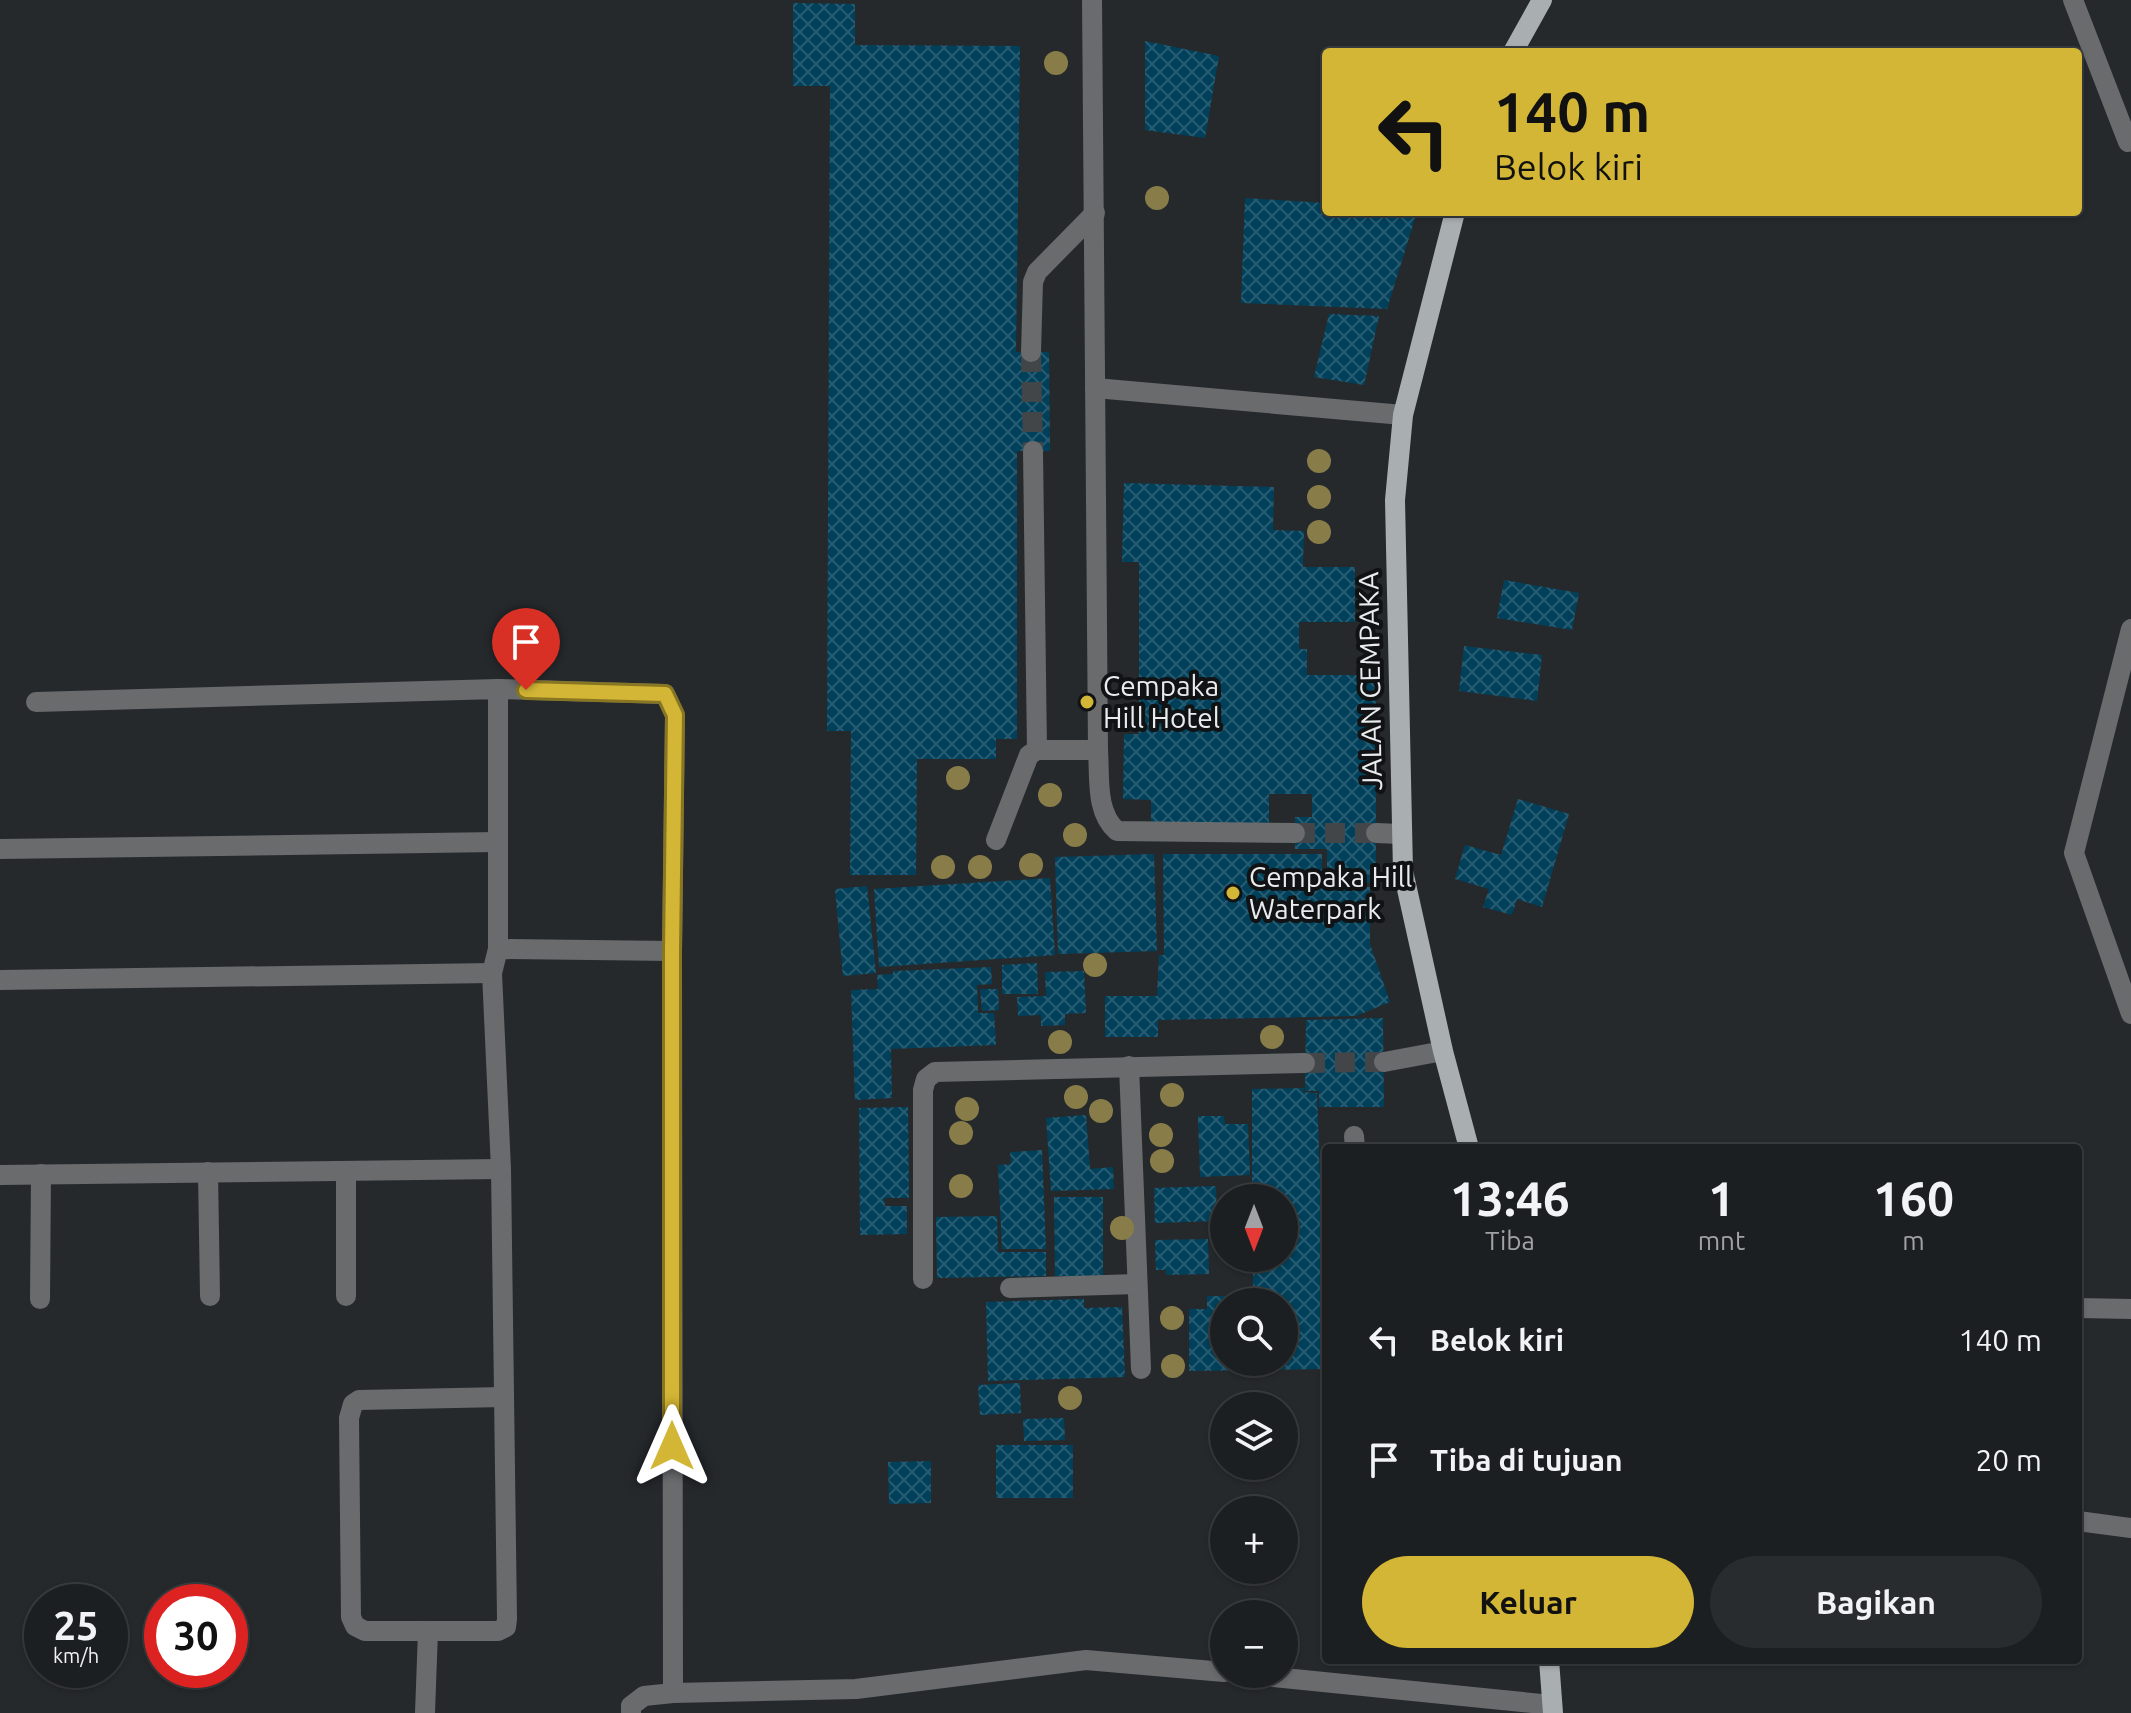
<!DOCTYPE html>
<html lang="id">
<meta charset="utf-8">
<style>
:root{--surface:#1c1f21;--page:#292c2e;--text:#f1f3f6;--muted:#a0a2a5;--line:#3a3d3f;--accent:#d3b635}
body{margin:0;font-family:Ubuntu,sans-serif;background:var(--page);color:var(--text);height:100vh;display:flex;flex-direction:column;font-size:30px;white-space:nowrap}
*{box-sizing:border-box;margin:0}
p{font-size:26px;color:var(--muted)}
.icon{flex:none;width:44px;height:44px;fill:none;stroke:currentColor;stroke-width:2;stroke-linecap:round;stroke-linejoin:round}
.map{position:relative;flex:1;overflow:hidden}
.side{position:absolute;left:1322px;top:1144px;width:760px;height:520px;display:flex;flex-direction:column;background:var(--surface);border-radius:8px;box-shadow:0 2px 6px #0004,0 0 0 2px var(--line)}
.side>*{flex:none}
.hud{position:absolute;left:1322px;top:48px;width:760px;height:168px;border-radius:8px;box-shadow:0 2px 6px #0004,0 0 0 2px var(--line);background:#d3b635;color:#111;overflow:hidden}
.needle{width:52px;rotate:180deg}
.buttons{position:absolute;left:1210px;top:1184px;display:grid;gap:16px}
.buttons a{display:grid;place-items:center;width:88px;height:88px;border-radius:50%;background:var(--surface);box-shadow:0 2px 6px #0004,0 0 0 2px var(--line);font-size:40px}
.speed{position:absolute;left:24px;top:1584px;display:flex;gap:16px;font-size:40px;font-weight:700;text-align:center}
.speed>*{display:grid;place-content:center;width:104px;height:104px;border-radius:50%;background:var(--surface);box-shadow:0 2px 6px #0004,0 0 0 2px var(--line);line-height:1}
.speed small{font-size:20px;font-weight:400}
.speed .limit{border:12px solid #d22;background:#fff;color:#111}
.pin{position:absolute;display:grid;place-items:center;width:68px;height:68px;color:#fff;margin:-82px -34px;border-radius:50% 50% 50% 0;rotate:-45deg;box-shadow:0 0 8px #0007}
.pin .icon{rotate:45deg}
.me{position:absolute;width:88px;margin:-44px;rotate:0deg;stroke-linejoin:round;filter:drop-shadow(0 0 6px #0008)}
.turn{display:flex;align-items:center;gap:28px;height:168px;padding:0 40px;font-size:36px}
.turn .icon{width:104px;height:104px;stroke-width:2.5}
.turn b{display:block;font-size:56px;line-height:68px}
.eta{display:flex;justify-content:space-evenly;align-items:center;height:136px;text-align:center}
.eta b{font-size:48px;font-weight:600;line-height:56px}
.primary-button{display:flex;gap:16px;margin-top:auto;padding:16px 40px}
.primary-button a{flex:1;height:92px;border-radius:48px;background:var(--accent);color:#111;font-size:32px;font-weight:600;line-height:92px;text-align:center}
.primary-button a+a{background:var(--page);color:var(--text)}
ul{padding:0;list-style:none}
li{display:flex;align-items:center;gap:24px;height:120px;padding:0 40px}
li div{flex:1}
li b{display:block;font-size:30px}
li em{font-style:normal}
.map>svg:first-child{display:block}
.building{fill:url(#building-cross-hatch);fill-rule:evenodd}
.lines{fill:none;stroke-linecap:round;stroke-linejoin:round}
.minor-tunnel{stroke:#424649;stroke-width:20;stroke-dasharray:20 10;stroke-linecap:butt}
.minor{stroke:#696b6d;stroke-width:20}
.major{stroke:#a9aeb1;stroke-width:20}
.tree{fill:#887d49}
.route-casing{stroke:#897622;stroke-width:20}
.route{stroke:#d3b635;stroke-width:14}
.poi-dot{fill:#d3b635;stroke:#101213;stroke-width:3}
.labels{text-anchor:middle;stroke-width:8;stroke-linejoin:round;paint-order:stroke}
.street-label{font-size:28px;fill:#e9ecee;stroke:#101213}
.poi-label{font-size:28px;fill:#e9ecee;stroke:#101213;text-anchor:start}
</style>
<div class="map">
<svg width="2131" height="1713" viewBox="0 0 2131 1713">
<defs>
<pattern id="building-cross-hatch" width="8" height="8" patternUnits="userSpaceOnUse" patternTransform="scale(2)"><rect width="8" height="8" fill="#01405a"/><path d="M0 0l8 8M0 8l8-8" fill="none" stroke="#265c72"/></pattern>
</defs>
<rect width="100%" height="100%" fill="#25292c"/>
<!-- building -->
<g class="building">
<polygon points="793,3 855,4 855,45 1020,46 1016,352 1049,352 1050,451 1017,451 1017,739 996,739 996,759 917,759 916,875 850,875 851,731 827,731 830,86 793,86"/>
<polygon points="1145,41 1219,56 1205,138 1145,130"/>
<polygon points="1245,198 1326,203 1326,212 1417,212 1387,309 1241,303"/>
<polygon points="1329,314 1379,316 1364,385 1314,377"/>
<polygon points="1124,483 1274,487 1273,530 1304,531 1303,567 1355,567 1355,622 1299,622 1299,649 1307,649 1307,675 1376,675 1376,883 1327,883 1327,849 1295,849 1295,817 1312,817 1312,794 1269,794 1269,824 1151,823 1151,800 1123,799 1124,734 1139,734 1139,562 1122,562"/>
<polygon points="1504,580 1579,593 1572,630 1497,618"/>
<polygon points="1464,646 1542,655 1537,701 1459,691"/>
<polygon points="1518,799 1569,814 1542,907 1517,899 1512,915 1483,907 1489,889 1455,879 1465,845 1501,855"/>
<polygon points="1154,854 1157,951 1058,954 1055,857"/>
<polygon points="1163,854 1322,854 1322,886 1370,887 1370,944 1390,1002 1356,1016 1158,1020 1158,1037 1105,1037 1105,996 1157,996 1159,955 1164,955"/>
<polygon points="1050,878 1055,955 879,967 874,889"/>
<polygon points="867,886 876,973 843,976 835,889"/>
<polygon points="1037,963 1038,994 1002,994 1002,965"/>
<polygon points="991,967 992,984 977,985 978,1013 994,1013 996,1045 891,1049 892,1098 855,1100 851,990 878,989 877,975 893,974 893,971"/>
<polygon points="1084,971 1086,1013 1065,1014 1065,1025 1041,1026 1041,1015 1018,1016 1017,997 1046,996 1045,972"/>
<polygon points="980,989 998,989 999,1010 982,1011"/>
<polygon points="1383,1018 1384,1107 1319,1107 1319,1091 1305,1091 1306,1020"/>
<path d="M1304 1088 1303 1092 1317 1093 1323 1265H1326V1369L1189 1371V1309H1207V1296H1253V1258H1284V1198H1252V1089ZM1224 1302H1284V1362H1224Z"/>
<polygon points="908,1107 909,1198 884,1198 885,1206 907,1206 907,1234 860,1235 859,1108"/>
<polygon points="1086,1115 1090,1169 1113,1167 1114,1189 1051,1191 1046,1118"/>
<polygon points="1198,1116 1224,1116 1225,1124 1248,1124 1250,1175 1200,1177"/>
<polygon points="1042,1150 1046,1249 1002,1249 998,1165 1011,1164 1010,1152"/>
<polygon points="1216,1186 1217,1221 1155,1223 1154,1188"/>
<polygon points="1054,1197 1103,1197 1103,1276 1055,1276"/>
<polygon points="997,1216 998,1252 1046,1252 1046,1276 937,1278 936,1217"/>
<polygon points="1208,1239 1209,1274 1166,1275 1166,1270 1156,1270 1155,1240"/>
<polygon points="1084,1299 1084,1308 1122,1307 1125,1377 988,1381 986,1302"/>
<polygon points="1020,1383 1021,1413 980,1415 978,1385"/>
<polygon points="1064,1418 1065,1440 1024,1441 1023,1419"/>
<rect x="996" y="1445" width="77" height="53"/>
<polygon points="931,1461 931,1503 889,1504 888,1462"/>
</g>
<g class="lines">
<!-- minor-tunnel -->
<g class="minor-tunnel">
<polyline points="1031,352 1033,451"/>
<polyline points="1295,833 1376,833"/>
<polyline points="1305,1063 1384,1062"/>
</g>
<!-- minor -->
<g class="minor">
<path d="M1092 0 1098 750C1100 777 1095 812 1117 831L1295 833"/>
<polyline points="2073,0 2128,142"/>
<polyline points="1031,352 1033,282 1037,272 1095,213"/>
<polyline points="1095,388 1403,415"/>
<polyline points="1033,451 1037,750"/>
<polyline points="2131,629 2074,853 2131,1014"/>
<polyline points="498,689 665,694 675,715 672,951 673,1693"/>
<polyline points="36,702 498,689 498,949 492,973 501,1169 507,1619 506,1627 498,1631 365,1631 355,1626 351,1617 349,1418 353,1404 359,1400 504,1397"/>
<polyline points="1376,833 1400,834"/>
<polyline points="996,840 1029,755 1037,750 1098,750"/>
<polyline points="0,849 498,842"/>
<polyline points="498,949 672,951"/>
<polyline points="0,980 492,973"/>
<polyline points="1384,1062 1443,1051"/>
<polyline points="1129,1066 1141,1369"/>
<polyline points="1354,1136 1355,1148"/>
<polyline points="346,1171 346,1296"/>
<polyline points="208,1172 210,1296"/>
<polyline points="0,1175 501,1169"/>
<polyline points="923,1279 923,1090 926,1079 935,1072 1305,1063"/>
<polyline points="1010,1288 1137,1284"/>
<polyline points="40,1299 41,1174"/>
<polyline points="2078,1308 2131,1309"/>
<polyline points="2078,1521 2131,1528"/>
<polyline points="1244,1674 1552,1705"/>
<polyline points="425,1713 428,1631"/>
<polyline points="631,1713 631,1706 644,1696 673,1693 856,1689 1086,1660 1224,1672"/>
</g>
<!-- major -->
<g class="major">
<polyline points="1513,52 1542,0"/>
<polyline points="1455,212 1403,415 1395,500 1403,871 1443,1051 1469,1148"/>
<polyline points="1549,1660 1553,1713"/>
</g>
</g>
<!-- trees -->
<g class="tree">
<circle cx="1056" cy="63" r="12"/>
<circle cx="1157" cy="198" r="12"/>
<circle cx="1319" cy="461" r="12"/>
<circle cx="1319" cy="497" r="12"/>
<circle cx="1319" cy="532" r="12"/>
<circle cx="958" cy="778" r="12"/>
<circle cx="1050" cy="795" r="12"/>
<circle cx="1075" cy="835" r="12"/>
<circle cx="1031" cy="865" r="12"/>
<circle cx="943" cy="867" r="12"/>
<circle cx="980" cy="867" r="12"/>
<circle cx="1095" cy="965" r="12"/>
<circle cx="1272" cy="1037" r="12"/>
<circle cx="1060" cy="1042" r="12"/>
<circle cx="1172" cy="1095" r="12"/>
<circle cx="1076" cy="1097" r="12"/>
<circle cx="967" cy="1109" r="12"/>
<circle cx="1101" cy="1111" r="12"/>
<circle cx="961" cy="1133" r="12"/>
<circle cx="1161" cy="1135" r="12"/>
<circle cx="1162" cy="1161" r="12"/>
<circle cx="961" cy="1186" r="12"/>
<circle cx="1122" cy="1228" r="12"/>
<circle cx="1172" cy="1318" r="12"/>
<circle cx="1173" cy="1366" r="12"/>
<circle cx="1070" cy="1398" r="12"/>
</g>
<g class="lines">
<!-- route casing -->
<g class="route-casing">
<polyline id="route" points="526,690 665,694 675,715 672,951 672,1446"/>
</g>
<!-- route -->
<use href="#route" class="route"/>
</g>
<!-- markers -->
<g class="poi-dot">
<circle cx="1087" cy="702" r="8"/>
<circle cx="1233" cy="893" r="8"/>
</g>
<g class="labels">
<!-- street labels -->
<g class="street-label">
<text transform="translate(1370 681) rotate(-91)" y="10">JALAN CEMPAKA</text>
</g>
<!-- poi labels -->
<g class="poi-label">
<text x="1103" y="696">Cempaka<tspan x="1103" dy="32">Hill Hotel</tspan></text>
<text x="1249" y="887">Cempaka Hill<tspan x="1249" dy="32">Waterpark</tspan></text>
</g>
</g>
</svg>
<div class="buttons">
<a><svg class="needle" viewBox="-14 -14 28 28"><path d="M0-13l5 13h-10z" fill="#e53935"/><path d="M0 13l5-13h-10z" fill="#a0a2a5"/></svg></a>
<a><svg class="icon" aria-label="search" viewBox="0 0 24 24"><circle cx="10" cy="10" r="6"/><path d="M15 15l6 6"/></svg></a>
<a><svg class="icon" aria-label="layers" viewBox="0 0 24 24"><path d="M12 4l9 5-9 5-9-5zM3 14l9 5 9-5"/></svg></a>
<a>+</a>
<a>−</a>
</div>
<div class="speed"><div>25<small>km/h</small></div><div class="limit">30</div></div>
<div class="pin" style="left:526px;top:690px;background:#d93025"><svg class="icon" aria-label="arrive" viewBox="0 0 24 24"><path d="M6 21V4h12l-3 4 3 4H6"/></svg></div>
<svg class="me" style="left:672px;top:1446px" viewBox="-20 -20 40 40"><path d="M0-17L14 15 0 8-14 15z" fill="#d3b635" stroke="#fff" stroke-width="4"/></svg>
<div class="hud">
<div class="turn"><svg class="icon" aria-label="left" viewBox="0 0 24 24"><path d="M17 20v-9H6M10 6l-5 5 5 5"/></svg><div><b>140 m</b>Belok kiri</div></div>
</div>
<section class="side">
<div class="eta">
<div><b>13:46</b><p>Tiba</p></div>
<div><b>1</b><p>mnt</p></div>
<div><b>160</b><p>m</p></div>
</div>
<ul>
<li><svg class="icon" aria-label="left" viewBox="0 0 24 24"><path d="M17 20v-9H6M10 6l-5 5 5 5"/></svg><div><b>Belok kiri</b></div><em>140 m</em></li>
<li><svg class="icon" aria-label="arrive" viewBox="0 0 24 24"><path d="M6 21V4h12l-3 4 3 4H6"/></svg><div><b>Tiba di tujuan</b></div><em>20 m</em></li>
</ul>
<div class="primary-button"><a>Keluar</a><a>Bagikan</a></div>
</section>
</div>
